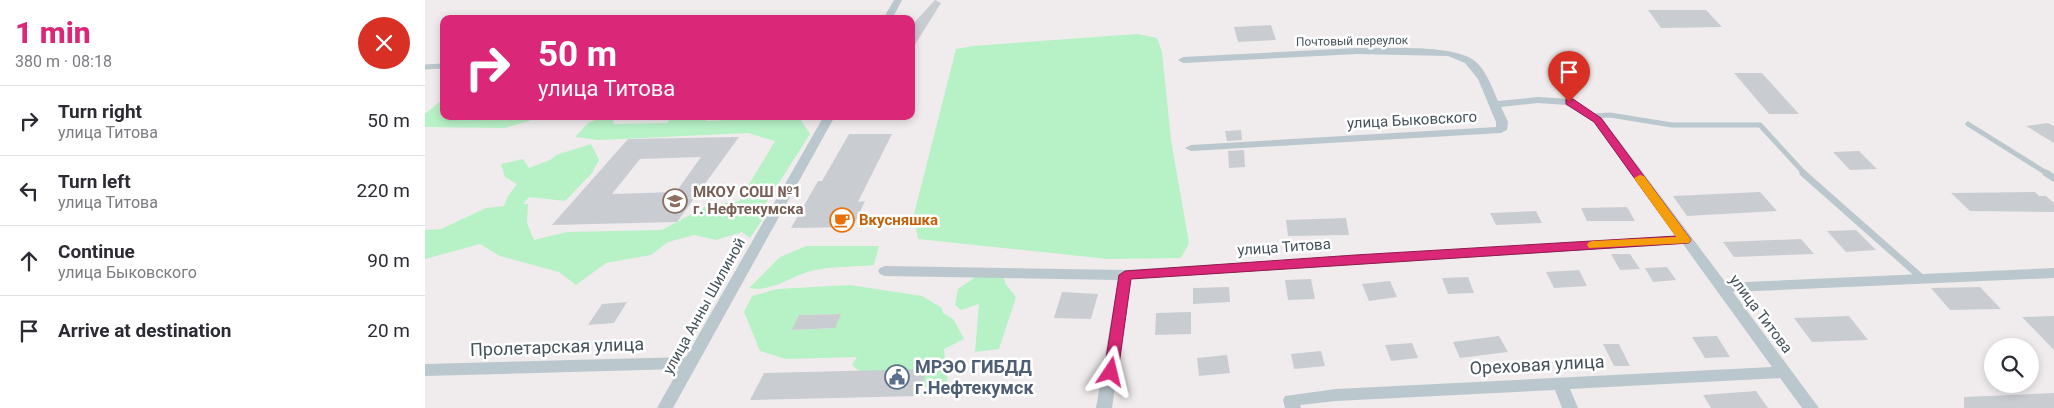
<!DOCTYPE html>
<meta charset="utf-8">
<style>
:root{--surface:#fff;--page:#f2f2f3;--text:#2b2b33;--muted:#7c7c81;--line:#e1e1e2;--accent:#db2777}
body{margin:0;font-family:Roboto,sans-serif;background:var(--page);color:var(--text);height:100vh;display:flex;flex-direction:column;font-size:19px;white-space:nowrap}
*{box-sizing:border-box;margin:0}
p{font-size:16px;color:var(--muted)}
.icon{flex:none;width:28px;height:28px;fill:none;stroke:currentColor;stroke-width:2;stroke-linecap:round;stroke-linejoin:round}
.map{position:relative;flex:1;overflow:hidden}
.side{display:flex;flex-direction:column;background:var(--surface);width:425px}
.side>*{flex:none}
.banner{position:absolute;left:15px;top:15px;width:475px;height:105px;border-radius:10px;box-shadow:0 2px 8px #0003;background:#db2777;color:#fff;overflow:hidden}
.controls{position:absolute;left:1559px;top:338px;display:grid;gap:10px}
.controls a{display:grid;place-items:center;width:55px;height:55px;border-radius:50%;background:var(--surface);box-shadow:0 2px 8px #0003;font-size:25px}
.pin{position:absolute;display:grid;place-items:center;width:42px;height:42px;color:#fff;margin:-51px -21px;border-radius:50% 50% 50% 0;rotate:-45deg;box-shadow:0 0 5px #0007}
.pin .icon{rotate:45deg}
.me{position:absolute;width:55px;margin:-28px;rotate:10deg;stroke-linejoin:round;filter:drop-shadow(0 0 4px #0008)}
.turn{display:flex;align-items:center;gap:18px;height:105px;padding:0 15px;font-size:22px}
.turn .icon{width:65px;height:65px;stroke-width:2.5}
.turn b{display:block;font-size:35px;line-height:42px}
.round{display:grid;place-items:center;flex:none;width:52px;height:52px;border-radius:26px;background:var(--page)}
.head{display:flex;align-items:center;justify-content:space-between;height:85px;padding:0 15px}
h1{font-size:30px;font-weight:800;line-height:38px;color:var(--accent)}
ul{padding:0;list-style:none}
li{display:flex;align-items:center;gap:15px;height:70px;padding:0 15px;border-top:1px solid var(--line)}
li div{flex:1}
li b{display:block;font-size:19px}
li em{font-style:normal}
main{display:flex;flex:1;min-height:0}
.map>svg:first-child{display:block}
.green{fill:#b7f1c6;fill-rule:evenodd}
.building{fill:#c9cdd2;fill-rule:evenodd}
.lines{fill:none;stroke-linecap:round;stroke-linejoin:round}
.service-far1{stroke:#bac7cd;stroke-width:5}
.service{stroke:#bac7cd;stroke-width:7}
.minor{fill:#bac7cd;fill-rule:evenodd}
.route{fill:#db2777;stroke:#8e194d}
.slow{fill:#f59e0b}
.labels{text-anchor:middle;stroke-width:5;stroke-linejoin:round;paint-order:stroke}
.far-street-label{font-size:12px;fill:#44535b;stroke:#fff}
.street-label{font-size:15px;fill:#44535b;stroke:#fff}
.education-label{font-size:15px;font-weight:bold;fill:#785e54;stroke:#fff;text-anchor:start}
.food-label{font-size:15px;font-weight:bold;fill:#c56008;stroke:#fff;text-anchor:start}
.near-street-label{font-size:18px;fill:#44535b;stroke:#fff}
.near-service-label{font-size:18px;font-weight:bold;fill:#4e5e75;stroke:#fff;text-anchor:start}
</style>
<main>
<section class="side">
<div class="head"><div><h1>1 min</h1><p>380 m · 08:18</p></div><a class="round" style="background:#d93025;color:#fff"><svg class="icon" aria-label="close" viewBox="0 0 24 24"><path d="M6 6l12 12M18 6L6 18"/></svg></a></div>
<ul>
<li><svg class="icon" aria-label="right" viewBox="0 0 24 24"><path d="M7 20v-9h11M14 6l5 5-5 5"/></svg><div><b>Turn right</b><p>улица Титова</p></div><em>50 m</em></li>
<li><svg class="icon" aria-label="left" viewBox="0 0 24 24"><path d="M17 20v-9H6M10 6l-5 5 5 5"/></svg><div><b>Turn left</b><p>улица Титова</p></div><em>220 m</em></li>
<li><svg class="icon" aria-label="ahead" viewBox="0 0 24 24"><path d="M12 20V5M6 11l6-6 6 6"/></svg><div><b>Continue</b><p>улица Быковского</p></div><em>90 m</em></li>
<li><svg class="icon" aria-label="arrive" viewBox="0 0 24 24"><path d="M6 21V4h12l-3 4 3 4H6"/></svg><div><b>Arrive at destination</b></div><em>20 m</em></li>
</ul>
</section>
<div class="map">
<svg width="1629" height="408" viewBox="0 0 1629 408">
<rect width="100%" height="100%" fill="#f0eced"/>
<!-- green -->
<g class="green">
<polygon points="712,34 732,38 737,52 746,140 764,243 756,258 683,259 493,239 489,214 531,49 548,46"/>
<polygon points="19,98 19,116 121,116 80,128 0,127 0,114"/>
<polygon points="181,116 190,116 188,124 242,123 248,116 283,116 281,121 375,116 376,121 385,134 341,203 343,211 325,238 317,232 291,240 269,235 243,242 226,255 181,263 151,285 134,272 75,256 55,244 0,259 0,230 16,229 61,208 79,206 83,196 92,184 80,177 76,164 98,159 104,168 127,159 131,155 166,144 174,160 167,173 140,201 104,197 98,204 103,204 102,223 109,240 142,232 237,230 282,206 314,201 350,141 323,133 174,140 150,137 163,123"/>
<path d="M381 246H454L449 265C430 267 404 266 386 271 364 277 348 292 324 288L355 257Z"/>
<polygon points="562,269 577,271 581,285 591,297 574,349 550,352 554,304 536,310 530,305 533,289"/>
<path d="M425 285 497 296 517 308 518 313 529 320 539 339 519 349 523 385 503 389 475 365 442 377 427 365 432 357 361 359 335 351 319 312 327 296 352 289ZM415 314 409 328 368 330 374 315Z"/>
</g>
<!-- building -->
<g class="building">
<polygon points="510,0 516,3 486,51 486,26"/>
<polygon points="1223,10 1281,10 1297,27 1236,28"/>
<polygon points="846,25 851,40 813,42 809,27"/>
<polygon points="1309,73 1337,73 1374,114 1344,114"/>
<polygon points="1623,123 1629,126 1629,143 1601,126"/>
<polygon points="816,130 817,140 802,141 800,131"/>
<polygon points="424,134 467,134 433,202 440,201 428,227 366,228 393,181 397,181"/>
<path d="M314 137 252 222 127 225 203 139ZM276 157 251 192 187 194 215 159Z"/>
<polygon points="819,150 820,167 804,168 803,151"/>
<polygon points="1434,151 1452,169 1425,170 1408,152"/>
<polygon points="1335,192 1352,211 1262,216 1248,196"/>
<polygon points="1610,192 1614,196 1621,196 1629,203 1629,212 1545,211 1526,193"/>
<polygon points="1202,207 1210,221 1162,221 1156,208"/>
<polygon points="1111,211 1117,223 1071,225 1065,213"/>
<polygon points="921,218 924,235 863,236 861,220"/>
<polygon points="1431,230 1451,250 1421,252 1402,231"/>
<polygon points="1376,239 1389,254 1309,257 1298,242"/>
<polygon points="1186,254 1205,254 1215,269 1195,270"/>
<polygon points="1242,267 1251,280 1228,282 1220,268"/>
<polygon points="1154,270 1162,286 1129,288 1121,272"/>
<polygon points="1043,277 1049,293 1023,294 1017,278"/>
<polygon points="886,279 890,299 863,300 860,280"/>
<polygon points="965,281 972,297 944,301 937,284"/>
<polygon points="804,287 805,302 768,304 768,288"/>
<polygon points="1555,287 1576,309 1525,310 1506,288"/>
<polygon points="637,292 673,294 666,319 629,318"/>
<polygon points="202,302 189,323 163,325 177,304"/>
<polygon points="766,312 766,334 730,335 731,313"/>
<polygon points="416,314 410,328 367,330 374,315"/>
<polygon points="1424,316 1443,340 1387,342 1369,318"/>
<polygon points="1629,316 1629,350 1597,317"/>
<polygon points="1074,336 1083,352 1035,358 1028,342"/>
<polygon points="1292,336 1305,357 1280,358 1267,337"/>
<polygon points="987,343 993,358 966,361 960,345"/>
<polygon points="1178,344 1194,344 1205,366 1189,366"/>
<polygon points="896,351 900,366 869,369 866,354"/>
<polygon points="802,355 805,373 774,376 772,358"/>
<polygon points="502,369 494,396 325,400 339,373"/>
<polygon points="1331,391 1343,408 1286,408 1278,395"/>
<polygon points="1629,393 1629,408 1539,408 1539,397"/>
</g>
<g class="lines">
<!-- service-far1 -->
<g class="service-far1">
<polyline points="0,67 17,66"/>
<polyline points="1167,116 1185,115 1247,125 1335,125 1380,174"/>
<polyline points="1543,124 1623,174"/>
</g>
<!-- service -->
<g class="service">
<polyline points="1378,173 1498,279"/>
<polyline points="1621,173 1629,178"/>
</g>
<!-- minor -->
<g class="minor">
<polygon points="469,0 477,0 467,19 458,19"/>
<path d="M932 48C961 49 1023 44 1047 59 1060 67 1067 87 1073 101L1113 97 1144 99 1177 118 1301 283 1629 268V278L1308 292 1394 408H1377L1355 378 1145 389 1153 408H1137L1130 390 911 401 875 405 876 408H860L858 400 860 396 911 389 1347 367 1258 244 706 279 687 408H671L693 280 460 276 455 274 453 271 455 268 460 266 700 270 1252 236 1169 122 1141 105 1113 103 1076 107 1083 122 1082 130 1076 133 766 151 760 148 766 145 1071 127V122L1053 79 1040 63 1023 56 932 54 758 63 753 60 758 57Z"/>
<polygon points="399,116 410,116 248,408 232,408 254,369 0,376 0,364 261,357"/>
</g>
</g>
<!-- route -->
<polygon class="route" points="1141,99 1148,99 1176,118 1264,237 1266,240 1264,243 706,279 693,372 691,375 686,377 681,375 679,372 694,275 700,271 930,255 1251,236 1169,122 1141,104"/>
<!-- slow -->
<polygon class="slow" points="1215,175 1219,176 1264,237 1266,240 1264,243 1164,248 1162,245 1164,242 1168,241 1251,237 1209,178"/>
<!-- icons -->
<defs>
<g id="school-ring" transform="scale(1.25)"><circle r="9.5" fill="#fff" stroke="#8d6e63" stroke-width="1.5"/><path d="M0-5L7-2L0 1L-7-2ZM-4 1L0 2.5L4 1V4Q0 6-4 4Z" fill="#8d6e63"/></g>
<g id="cafe-ring" transform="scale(1.25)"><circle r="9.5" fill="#fff" stroke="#e8710a" stroke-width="1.5"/><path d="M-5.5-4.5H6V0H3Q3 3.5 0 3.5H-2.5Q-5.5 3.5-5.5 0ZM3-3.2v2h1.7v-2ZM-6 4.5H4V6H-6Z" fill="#e8710a"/></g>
<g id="civic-ring" transform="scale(1.25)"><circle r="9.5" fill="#fff" stroke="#5c6f8a" stroke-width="1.5"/><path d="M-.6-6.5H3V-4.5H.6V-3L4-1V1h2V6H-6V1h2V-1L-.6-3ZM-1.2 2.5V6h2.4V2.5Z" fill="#5c6f8a"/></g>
</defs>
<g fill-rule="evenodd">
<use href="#school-ring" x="250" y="201"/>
<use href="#cafe-ring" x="417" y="220"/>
<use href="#civic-ring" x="472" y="377"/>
</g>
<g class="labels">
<!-- far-street labels -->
<g class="far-street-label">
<text transform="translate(927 41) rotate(-1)" y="4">Почтовый переулок</text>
</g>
<!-- street labels -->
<g class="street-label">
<text transform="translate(987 120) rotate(-3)" y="5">улица Быковского</text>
<text transform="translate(859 247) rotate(-4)" y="5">улица Титова</text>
<text transform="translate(279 306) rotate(-61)" y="5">улица Анны Шилиной</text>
<text transform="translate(1336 314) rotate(53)" y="5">улица Титова</text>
</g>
<!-- education labels -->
<g class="education-label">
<text x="268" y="197">МКОУ СОШ №1<tspan x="268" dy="17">г. Нефтекумска</tspan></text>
</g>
<!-- food labels -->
<g class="food-label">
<text x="434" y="225">Вкусняшка</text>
</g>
<!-- near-street labels -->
<g class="near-street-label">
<text transform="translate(132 347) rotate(-2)" y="6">Пролетарская улица</text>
<text transform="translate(1112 365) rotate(-3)" y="6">Ореховая улица</text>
</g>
<!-- near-service labels -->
<g class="near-service-label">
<text x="490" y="373">МРЭО ГИБДД<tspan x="490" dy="21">г.Нефтекумск</tspan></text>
</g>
</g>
</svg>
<div class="controls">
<a><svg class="icon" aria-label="search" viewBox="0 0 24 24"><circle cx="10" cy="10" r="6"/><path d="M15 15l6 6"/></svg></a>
</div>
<div class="pin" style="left:1144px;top:102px;background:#d93025"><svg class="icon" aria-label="arrive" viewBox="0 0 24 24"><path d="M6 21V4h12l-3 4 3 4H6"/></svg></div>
<svg class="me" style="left:686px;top:372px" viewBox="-20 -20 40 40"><path d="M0-17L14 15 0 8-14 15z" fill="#db2777" stroke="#fff" stroke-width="4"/></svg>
<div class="banner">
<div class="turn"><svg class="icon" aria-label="right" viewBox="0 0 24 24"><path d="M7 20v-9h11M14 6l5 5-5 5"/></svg><div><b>50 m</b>улица Титова</div></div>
</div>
</div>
</main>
